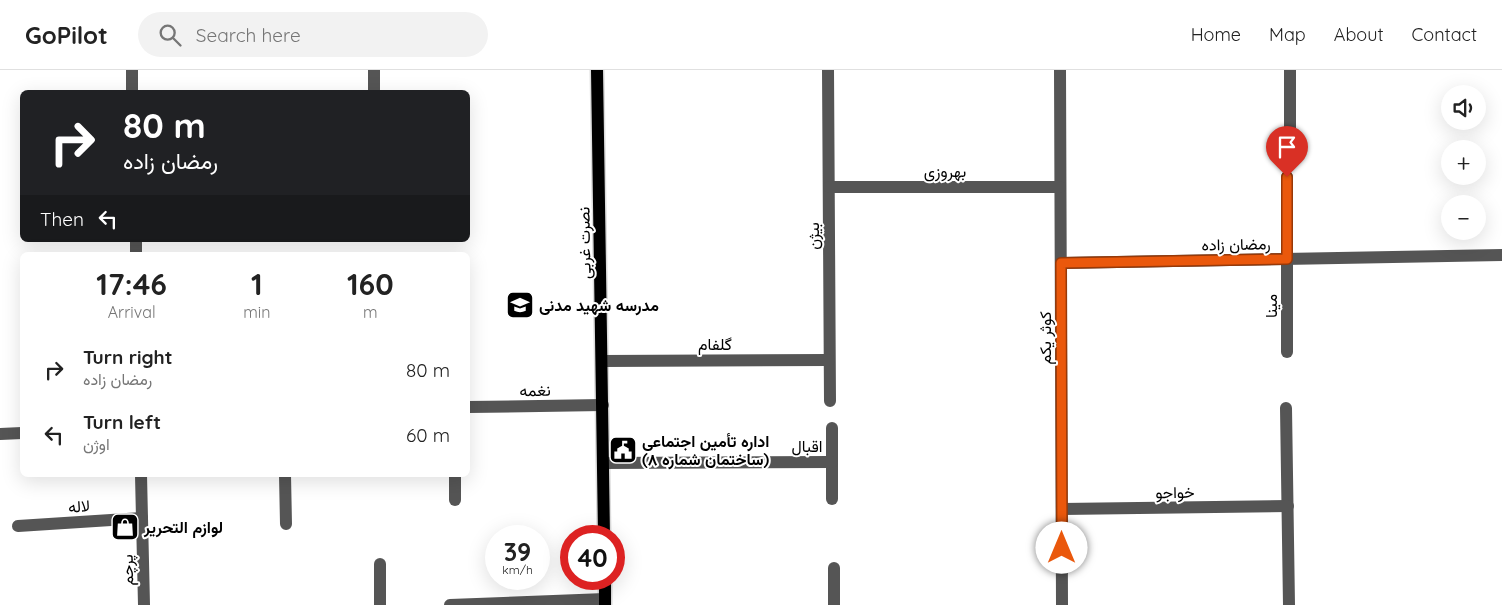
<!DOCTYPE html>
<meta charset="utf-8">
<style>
:root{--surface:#fff;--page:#f2f2f2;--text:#222;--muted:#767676;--line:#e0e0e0}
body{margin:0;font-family:Quicksand,Vazirmatn,sans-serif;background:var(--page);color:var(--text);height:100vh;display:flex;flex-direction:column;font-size:19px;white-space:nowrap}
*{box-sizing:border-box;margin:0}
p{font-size:16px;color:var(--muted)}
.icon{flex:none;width:28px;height:28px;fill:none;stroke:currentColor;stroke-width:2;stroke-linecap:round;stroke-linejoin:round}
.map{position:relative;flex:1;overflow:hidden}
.panel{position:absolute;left:20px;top:182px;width:450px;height:225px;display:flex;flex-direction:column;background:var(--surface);border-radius:8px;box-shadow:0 5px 20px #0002}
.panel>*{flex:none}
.top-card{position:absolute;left:20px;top:20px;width:450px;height:152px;border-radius:8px;box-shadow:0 5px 20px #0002;background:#202124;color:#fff;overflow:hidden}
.controls{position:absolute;left:1441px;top:15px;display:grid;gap:10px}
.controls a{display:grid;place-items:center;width:45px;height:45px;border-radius:50%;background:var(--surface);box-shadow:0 5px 20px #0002;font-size:25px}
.speed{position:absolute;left:485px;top:455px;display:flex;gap:10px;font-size:25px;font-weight:700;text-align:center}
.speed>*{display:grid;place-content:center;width:65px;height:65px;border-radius:50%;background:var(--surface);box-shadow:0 5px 20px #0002;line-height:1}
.speed small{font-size:12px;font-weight:400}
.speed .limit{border:8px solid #d22;background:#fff;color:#111}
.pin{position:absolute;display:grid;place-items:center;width:42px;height:42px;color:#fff;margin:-51px -21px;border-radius:50% 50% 50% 0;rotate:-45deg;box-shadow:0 0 5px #0007}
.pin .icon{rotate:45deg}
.me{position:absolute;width:55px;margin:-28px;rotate:0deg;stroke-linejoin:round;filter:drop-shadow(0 0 4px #0008)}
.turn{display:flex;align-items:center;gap:18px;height:105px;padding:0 20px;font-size:22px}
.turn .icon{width:65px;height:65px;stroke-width:2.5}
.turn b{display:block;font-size:35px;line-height:42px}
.then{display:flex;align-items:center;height:48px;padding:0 20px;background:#0003;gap:10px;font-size:19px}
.eta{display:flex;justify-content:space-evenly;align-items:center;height:85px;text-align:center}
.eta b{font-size:30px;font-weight:700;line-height:35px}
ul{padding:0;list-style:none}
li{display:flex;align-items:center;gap:15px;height:65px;padding:0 20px}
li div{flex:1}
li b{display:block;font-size:19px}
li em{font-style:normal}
header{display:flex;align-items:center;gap:30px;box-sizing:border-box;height:70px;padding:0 25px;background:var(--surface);border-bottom:1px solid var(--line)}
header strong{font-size:24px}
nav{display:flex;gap:28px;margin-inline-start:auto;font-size:18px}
.search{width:350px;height:45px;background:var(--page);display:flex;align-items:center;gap:12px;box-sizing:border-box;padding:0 18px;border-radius:28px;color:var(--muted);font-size:19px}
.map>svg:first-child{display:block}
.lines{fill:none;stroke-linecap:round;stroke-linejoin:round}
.major-casing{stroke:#dbdbdb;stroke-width:15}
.minor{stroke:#555;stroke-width:12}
.major{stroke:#000;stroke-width:12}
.route-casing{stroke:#983908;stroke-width:12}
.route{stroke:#ea580c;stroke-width:9}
.labels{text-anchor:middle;stroke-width:4;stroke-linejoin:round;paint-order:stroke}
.street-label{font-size:16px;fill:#000;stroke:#fff}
.poi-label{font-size:16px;font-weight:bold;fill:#000;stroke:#fff;text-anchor:start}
</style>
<header>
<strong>GoPilot</strong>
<div class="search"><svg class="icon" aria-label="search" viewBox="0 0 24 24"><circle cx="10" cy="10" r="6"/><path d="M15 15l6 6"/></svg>Search here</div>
<nav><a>Home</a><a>Map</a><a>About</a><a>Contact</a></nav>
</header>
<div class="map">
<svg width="1502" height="535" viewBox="0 0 1502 535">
<rect width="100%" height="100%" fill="#fff"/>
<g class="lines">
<!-- major casing -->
<g class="major-casing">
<g id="major">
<polyline points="597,0 604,466"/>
<polyline points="605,509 605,535"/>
</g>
</g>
<!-- minor -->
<g class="minor">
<polyline points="132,0 132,22"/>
<polyline points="374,0 374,22"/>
<polyline points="828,0 830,331"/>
<polyline points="1060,0 1062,535"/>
<polyline points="1290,0 1290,68"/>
<polyline points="1287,107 1287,282"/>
<polyline points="829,117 1060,117"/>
<polyline points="136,170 136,185"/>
<polyline points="1061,193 1502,185"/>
<polyline points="602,291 829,290"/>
<polyline points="468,337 603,335"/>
<polyline points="1286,338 1289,535"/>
<polyline points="832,358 832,429"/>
<polyline points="0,364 22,363"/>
<polyline points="603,393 832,392"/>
<polyline points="141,405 144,535"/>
<polyline points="285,405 286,454"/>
<polyline points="455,405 455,430"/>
<polyline points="1062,439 1288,436"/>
<polyline points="18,456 142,448"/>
<polyline points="834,498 834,535"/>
<polyline points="380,535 380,494"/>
<polyline points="450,535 605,529"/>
</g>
<!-- major -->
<use href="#major" class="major"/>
</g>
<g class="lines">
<!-- route casing -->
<g class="route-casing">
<polyline id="route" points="1062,478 1061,193 1287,189 1287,107"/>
</g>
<!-- route -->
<use href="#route" class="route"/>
</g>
<!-- icons -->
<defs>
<g id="school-square" transform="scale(1.4375)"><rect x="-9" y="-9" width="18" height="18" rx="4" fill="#000" stroke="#fff"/><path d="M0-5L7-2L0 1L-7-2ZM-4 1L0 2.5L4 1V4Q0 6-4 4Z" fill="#fff"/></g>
<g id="civic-square" transform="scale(1.4375)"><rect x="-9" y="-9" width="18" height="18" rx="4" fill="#000" stroke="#fff"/><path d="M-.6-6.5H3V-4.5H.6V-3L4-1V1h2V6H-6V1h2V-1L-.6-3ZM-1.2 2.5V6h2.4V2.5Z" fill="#fff"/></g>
<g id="shop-square" transform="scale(1.4375)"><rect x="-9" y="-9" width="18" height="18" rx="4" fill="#000" stroke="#fff"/><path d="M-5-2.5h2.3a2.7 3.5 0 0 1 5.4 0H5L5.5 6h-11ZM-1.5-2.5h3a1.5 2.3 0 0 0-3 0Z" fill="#fff"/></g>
</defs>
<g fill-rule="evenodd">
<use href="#school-square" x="520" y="235"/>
<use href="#civic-square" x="623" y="380"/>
<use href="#shop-square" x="125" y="457"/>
</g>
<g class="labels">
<!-- street labels -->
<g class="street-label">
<text x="945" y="107">بهروزی</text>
<text transform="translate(813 166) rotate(-90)" y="6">بیژن</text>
<text transform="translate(584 173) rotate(-91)" y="6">نصرت غربی</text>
<text transform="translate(1236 174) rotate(-1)" y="6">رمضان زاده</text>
<text transform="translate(1271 236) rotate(-90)" y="6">مینا</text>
<text transform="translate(1045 268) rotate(-90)" y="6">کوثر یکم</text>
<text x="715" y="280">گلفام</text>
<text transform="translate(535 320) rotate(-1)" y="6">نغمه</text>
<text x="807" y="382">اقبال</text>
<text transform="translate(1175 422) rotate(-1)" y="6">خواجو</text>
<text transform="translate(79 436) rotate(-4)" y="6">لاله</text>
<text transform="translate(127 500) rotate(-91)" y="6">پرچم</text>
</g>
<!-- poi labels -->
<g class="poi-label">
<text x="539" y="241">مدرسه شهید مدنی</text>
<text x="642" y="377">اداره تأمین اجتماعی<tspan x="642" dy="18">(ساختمان شماره ۸)</tspan></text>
<text x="144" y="463">لوازم التحریر</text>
</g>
</g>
</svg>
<div class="controls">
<a><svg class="icon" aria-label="sound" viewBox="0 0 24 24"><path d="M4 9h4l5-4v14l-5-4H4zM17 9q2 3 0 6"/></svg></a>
<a>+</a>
<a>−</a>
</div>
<div class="speed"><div>39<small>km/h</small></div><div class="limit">40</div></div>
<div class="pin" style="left:1287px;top:107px;background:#d93025"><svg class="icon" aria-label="arrive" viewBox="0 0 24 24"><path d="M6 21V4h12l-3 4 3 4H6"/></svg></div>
<svg class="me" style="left:1062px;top:478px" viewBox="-20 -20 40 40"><circle r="19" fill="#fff"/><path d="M0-13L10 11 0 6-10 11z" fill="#ea580c"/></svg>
<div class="top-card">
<div class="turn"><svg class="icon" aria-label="right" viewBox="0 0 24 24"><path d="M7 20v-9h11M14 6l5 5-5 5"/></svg><div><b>80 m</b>رمضان زاده</div></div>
<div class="then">Then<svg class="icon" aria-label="left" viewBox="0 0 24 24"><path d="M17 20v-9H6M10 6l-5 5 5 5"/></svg></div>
</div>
<section class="panel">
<div class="eta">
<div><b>17:46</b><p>Arrival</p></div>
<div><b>1</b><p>min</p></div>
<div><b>160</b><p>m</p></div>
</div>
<ul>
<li><svg class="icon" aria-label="right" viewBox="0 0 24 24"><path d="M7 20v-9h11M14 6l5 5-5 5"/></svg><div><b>Turn right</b><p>رمضان زاده</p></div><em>80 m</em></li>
<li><svg class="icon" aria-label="left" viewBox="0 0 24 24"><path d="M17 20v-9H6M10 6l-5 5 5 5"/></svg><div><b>Turn left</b><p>اوژن</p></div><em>60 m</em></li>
</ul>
</section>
</div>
